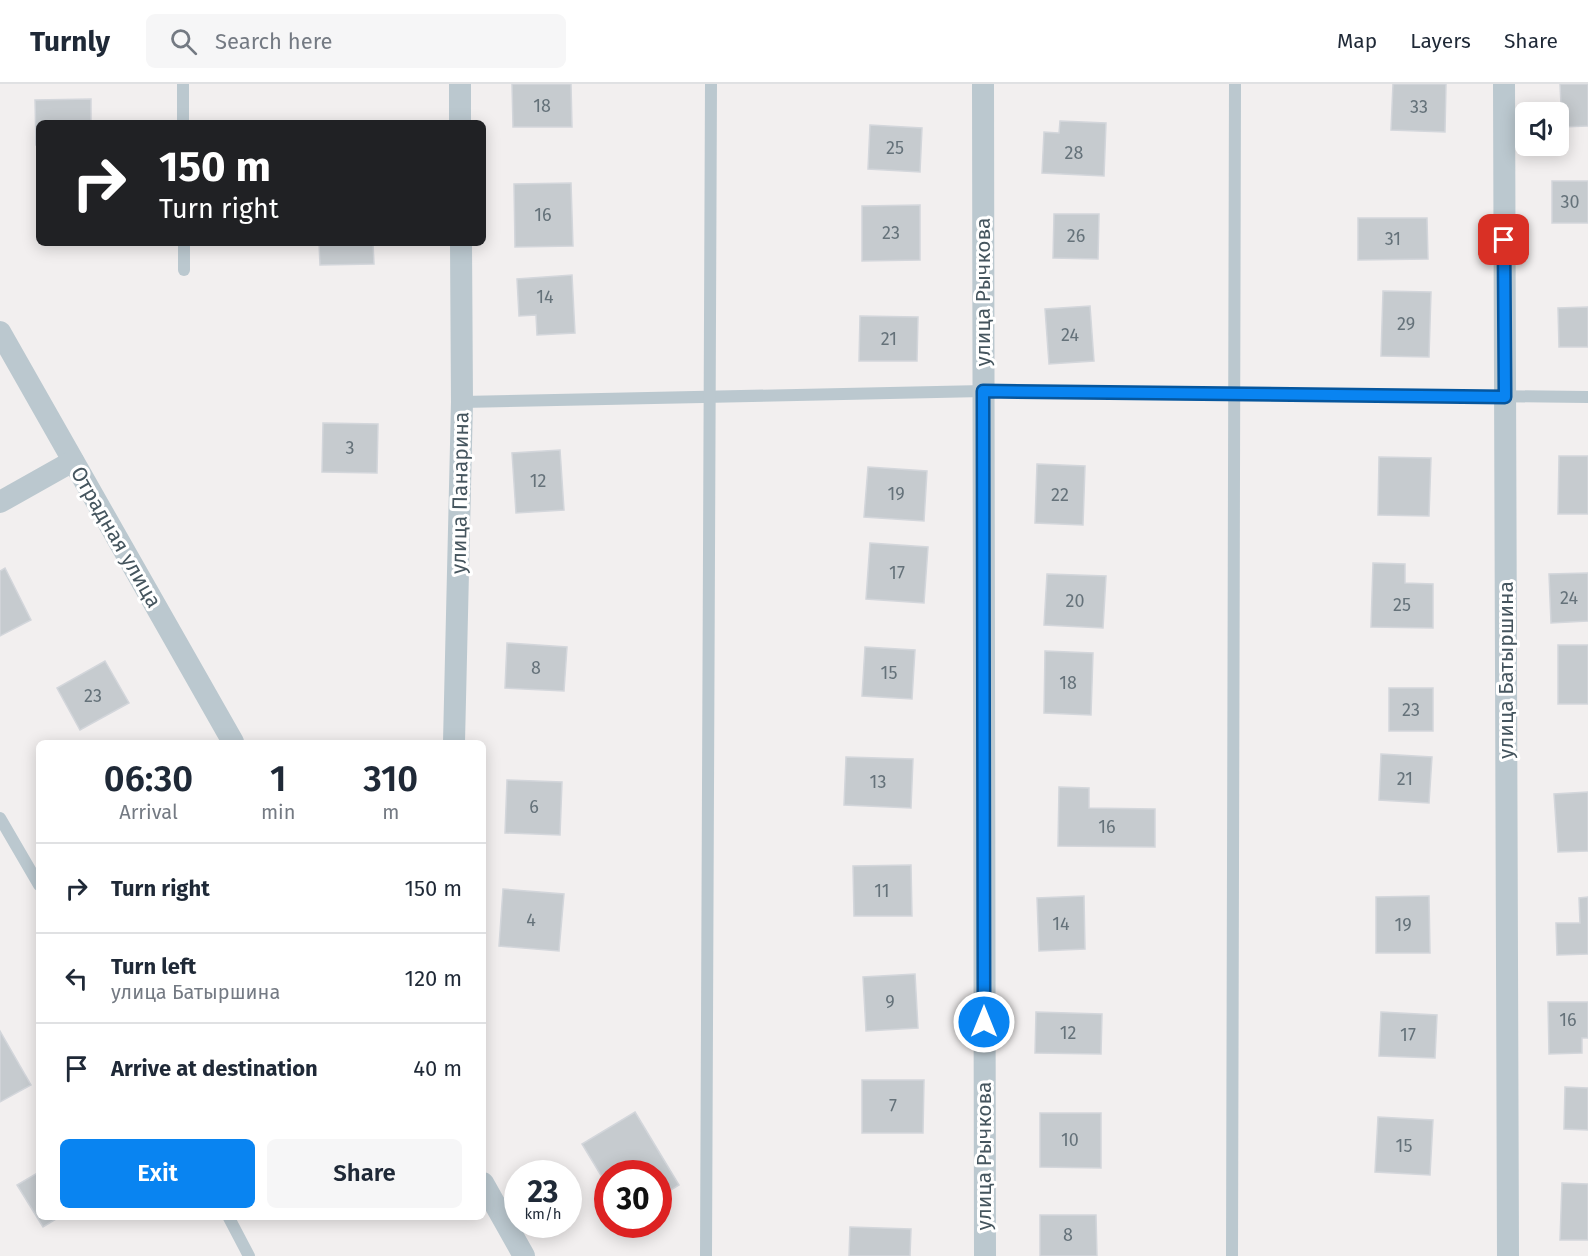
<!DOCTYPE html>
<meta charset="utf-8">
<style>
:root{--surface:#fff;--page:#f6f6f7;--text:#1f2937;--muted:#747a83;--line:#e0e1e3;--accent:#0984f1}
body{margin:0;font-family:"Fira Sans",sans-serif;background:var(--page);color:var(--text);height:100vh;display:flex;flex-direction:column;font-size:22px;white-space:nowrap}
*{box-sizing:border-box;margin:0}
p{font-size:20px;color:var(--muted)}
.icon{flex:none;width:33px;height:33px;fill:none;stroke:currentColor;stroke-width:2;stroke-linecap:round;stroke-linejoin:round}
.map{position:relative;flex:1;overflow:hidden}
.details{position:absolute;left:36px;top:656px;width:450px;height:480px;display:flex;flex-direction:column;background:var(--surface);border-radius:9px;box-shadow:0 3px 15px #0003}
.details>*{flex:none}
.hud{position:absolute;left:36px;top:36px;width:450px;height:126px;border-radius:9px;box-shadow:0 3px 15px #0003;background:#202124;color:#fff;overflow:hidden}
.fabs{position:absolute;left:1515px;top:18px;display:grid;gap:12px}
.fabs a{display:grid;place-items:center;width:54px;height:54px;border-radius:9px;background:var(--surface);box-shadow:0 3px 15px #0003;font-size:30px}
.speed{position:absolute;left:504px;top:1076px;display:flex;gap:12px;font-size:30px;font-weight:700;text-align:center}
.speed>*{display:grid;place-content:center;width:78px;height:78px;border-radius:50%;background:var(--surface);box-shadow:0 3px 15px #0003;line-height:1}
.speed small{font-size:15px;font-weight:400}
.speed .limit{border:9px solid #d22;background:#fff;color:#111}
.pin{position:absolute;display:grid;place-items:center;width:51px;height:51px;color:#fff;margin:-26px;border-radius:12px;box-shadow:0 3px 9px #0006}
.me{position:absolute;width:66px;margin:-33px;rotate:0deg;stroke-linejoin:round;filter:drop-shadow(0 0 4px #0008)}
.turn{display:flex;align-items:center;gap:21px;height:126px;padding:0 24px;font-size:27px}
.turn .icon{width:78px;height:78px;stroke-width:2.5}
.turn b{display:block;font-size:42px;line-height:51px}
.eta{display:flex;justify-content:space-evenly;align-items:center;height:102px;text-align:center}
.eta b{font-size:36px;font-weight:600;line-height:42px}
.cta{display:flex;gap:12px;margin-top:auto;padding:12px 24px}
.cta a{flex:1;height:69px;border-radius:9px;background:var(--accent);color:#fff;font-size:24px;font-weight:600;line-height:69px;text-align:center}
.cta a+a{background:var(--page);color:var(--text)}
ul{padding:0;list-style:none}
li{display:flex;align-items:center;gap:18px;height:90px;padding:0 24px;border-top:2px solid var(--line)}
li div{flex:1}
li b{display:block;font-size:22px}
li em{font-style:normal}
header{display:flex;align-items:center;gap:36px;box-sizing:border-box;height:84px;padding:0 30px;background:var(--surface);border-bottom:2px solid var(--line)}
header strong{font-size:28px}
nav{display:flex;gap:33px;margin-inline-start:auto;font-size:21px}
.search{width:420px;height:54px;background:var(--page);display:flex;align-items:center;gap:15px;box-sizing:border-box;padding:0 21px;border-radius:9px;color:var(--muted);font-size:22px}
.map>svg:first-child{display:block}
.building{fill:#c6cbcf;stroke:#d3d6db;stroke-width:1.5}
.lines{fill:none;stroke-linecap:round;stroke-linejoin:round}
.lane{stroke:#bbc8cf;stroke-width:12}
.street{stroke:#bbc8cf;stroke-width:22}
.route-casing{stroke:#06569d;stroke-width:15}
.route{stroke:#0984f1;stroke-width:10}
.labels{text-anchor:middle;stroke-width:6;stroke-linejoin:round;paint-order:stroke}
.number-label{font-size:18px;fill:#65727a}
.street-label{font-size:21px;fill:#45555e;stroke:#fff}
</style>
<header>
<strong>Turnly</strong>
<div class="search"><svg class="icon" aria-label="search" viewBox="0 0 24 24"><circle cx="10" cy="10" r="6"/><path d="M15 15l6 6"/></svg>Search here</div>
<nav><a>Map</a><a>Layers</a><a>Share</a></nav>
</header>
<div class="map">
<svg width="1588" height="1172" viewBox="0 0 1588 1172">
<rect width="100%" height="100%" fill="#f2efef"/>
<!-- building -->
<g class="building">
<polygon points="512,0 571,0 572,43 513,43"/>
<polygon points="1393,0 1446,0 1445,48 1391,46"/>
<polygon points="1560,0 1588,0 1588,42 1562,43"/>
<polygon points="91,15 91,39 39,39 39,61 36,61 35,16"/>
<polygon points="1060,37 1106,39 1104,92 1042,89 1044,48 1059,49"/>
<polygon points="870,41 922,44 920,88 868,85"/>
<rect x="1552" y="97" width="36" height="42"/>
<polygon points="571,99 573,162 515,163 514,100"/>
<polygon points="920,121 920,176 862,177 862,122"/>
<polygon points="1054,130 1099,130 1098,175 1053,174"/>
<polygon points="1358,134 1427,134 1428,175 1358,176"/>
<polygon points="319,159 373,159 374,180 320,181"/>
<polygon points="572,191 575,249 537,251 536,231 519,232 517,195"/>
<polygon points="1383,207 1431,208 1429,273 1381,272"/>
<polygon points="1090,222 1094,277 1049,280 1045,225"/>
<polygon points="1588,223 1588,263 1559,263 1558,224"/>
<polygon points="860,232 918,233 917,277 859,277"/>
<polygon points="323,339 378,340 377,389 322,388"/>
<polygon points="560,366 564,426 516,429 512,369"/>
<polygon points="1559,372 1588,372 1588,430 1558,430"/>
<polygon points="1379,373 1431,374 1429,432 1378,431"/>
<polygon points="1037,380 1085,382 1083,441 1035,439"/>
<polygon points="868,383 927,387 924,437 864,433"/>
<polygon points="870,459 928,463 924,519 866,515"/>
<polygon points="1373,479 1405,480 1405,499 1433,500 1433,544 1371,543"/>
<polygon points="5,484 31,536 0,552 0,487"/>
<polygon points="1588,489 1588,537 1551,539 1549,490"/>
<polygon points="1047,490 1106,492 1103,544 1044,541"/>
<polygon points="507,559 567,563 564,607 505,604"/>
<rect x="1558" y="561" width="30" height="59"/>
<polygon points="865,563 915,566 912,615 862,612"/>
<polygon points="1045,567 1093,569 1091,631 1044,629"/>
<polygon points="105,577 129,619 80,646 57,604"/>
<rect x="1389" y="604" width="44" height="43"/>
<polygon points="1381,670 1432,673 1429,719 1379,716"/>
<polygon points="846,673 913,675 911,724 844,721"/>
<polygon points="507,696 562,698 560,751 505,749"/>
<polygon points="1059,703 1089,704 1089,724 1155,725 1155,763 1058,762"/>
<polygon points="1588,708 1588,767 1558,768 1554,710"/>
<polygon points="911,781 912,832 854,832 853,782"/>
<polygon points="503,805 564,810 559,867 499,862"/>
<polygon points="1084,812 1085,865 1039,867 1037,814"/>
<polygon points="1429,812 1430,869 1376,869 1376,813"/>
<polygon points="1588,813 1588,870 1557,871 1556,839 1580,839 1579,814"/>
<polygon points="915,890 918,944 866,947 863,893"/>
<polygon points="1548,918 1588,918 1588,954 1582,954 1582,969 1549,970"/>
<polygon points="1036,928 1102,930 1101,970 1035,969"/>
<polygon points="1381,928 1437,931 1435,974 1379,972"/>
<polygon points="0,947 31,1001 0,1018"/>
<polygon points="862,996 924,996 923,1049 862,1049"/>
<polygon points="1565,1003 1588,1004 1588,1046 1564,1045"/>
<polygon points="635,1028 679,1101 658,1114 658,1089 608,1089 608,1103 582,1060"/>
<polygon points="1040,1029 1101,1029 1101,1084 1040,1083"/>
<polygon points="1378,1033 1433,1036 1430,1091 1375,1088"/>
<polygon points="39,1088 39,1132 61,1132 43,1143 17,1101"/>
<polygon points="1562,1099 1588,1100 1588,1156 1560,1156"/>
<polygon points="1040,1131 1096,1131 1097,1172 1040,1172"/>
<polygon points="850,1143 911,1145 910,1172 849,1172"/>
</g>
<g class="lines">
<!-- lane -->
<g class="lane">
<polyline points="183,0 183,39"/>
<polyline points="184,159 184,186"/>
<polyline points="462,318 983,307 1588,313"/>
<polyline points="0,734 39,801"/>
<polyline points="228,1132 249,1172"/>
<polyline points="706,1172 711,0"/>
<polyline points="1232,1172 1235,0"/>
</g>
<!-- street -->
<g class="street">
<polyline points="460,0 460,39"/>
<polyline points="983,0 985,1172"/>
<polyline points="1504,0 1508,1172"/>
<polyline points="0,248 233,658"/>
<polyline points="0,418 73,377"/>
<polyline points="454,658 462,318 461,159"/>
<polyline points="483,1099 524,1172"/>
</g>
</g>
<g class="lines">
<!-- route casing -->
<g class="route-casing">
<polyline id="route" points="984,938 983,307 1505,313 1504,156"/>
</g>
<!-- route -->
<use href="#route" class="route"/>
</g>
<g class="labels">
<!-- number labels -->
<g class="number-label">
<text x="542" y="28">18</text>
<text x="1419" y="29">33</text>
<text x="895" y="70">25</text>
<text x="1074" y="75">28</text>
<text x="1570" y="124">30</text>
<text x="543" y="137">16</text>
<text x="891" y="155">23</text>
<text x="1076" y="158">26</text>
<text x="1393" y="161">31</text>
<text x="545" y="219">14</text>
<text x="1406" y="246">29</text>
<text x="1070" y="257">24</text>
<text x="889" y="261">21</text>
<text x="350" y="370">3</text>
<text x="538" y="403">12</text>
<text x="896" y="416">19</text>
<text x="1060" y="417">22</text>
<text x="897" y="495">17</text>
<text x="1569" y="520">24</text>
<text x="1075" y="523">20</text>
<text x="1402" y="527">25</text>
<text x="536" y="590">8</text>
<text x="889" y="595">15</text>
<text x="1068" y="605">18</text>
<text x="93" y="618">23</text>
<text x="1411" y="632">23</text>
<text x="1405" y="701">21</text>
<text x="878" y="704">13</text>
<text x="534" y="729">6</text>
<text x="1107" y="749">16</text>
<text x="882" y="813">11</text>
<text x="531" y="842">4</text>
<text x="1061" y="846">14</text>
<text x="1403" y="847">19</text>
<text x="890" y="924">9</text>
<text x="1568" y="942">16</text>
<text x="1068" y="955">12</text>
<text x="1408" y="957">17</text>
<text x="893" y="1028">7</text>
<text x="1070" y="1062">10</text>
<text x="1404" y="1068">15</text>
<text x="1068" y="1157">8</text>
</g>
<!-- street labels -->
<g class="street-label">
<text transform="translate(983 208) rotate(-90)" y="7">улица Рычкова</text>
<text transform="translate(460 409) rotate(-89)" y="7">улица Панарина</text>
<text transform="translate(116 453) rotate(60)" y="7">Отрадная улица</text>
<text transform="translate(1506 586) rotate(-90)" y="7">улица Батыршина</text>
<text transform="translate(984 1072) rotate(-90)" y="7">улица Рычкова</text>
</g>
</g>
</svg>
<div class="fabs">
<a><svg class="icon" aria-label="sound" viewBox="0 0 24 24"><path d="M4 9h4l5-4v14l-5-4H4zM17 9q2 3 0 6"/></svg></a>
</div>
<div class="speed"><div>23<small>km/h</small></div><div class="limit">30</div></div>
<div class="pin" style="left:1504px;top:156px;background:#d93025"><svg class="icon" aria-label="arrive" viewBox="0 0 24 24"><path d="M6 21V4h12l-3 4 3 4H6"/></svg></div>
<svg class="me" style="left:984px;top:938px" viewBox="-20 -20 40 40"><circle r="17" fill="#0984f1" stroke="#fff" stroke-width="3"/><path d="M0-11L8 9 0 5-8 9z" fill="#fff"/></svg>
<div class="hud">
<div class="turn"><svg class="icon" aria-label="right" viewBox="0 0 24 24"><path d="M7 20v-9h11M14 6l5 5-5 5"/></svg><div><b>150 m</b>Turn right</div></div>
</div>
<section class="details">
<div class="eta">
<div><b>06:30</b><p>Arrival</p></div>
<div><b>1</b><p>min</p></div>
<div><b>310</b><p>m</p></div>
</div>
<ul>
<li><svg class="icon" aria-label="right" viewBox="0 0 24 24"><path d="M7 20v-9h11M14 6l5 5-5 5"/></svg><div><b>Turn right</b></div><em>150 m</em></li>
<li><svg class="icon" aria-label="left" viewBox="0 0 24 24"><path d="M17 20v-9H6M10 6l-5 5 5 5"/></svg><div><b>Turn left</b><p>улица Батыршина</p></div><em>120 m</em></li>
<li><svg class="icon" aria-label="arrive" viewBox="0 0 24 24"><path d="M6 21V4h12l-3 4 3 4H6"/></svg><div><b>Arrive at destination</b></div><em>40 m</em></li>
</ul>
<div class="cta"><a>Exit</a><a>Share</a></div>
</section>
</div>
